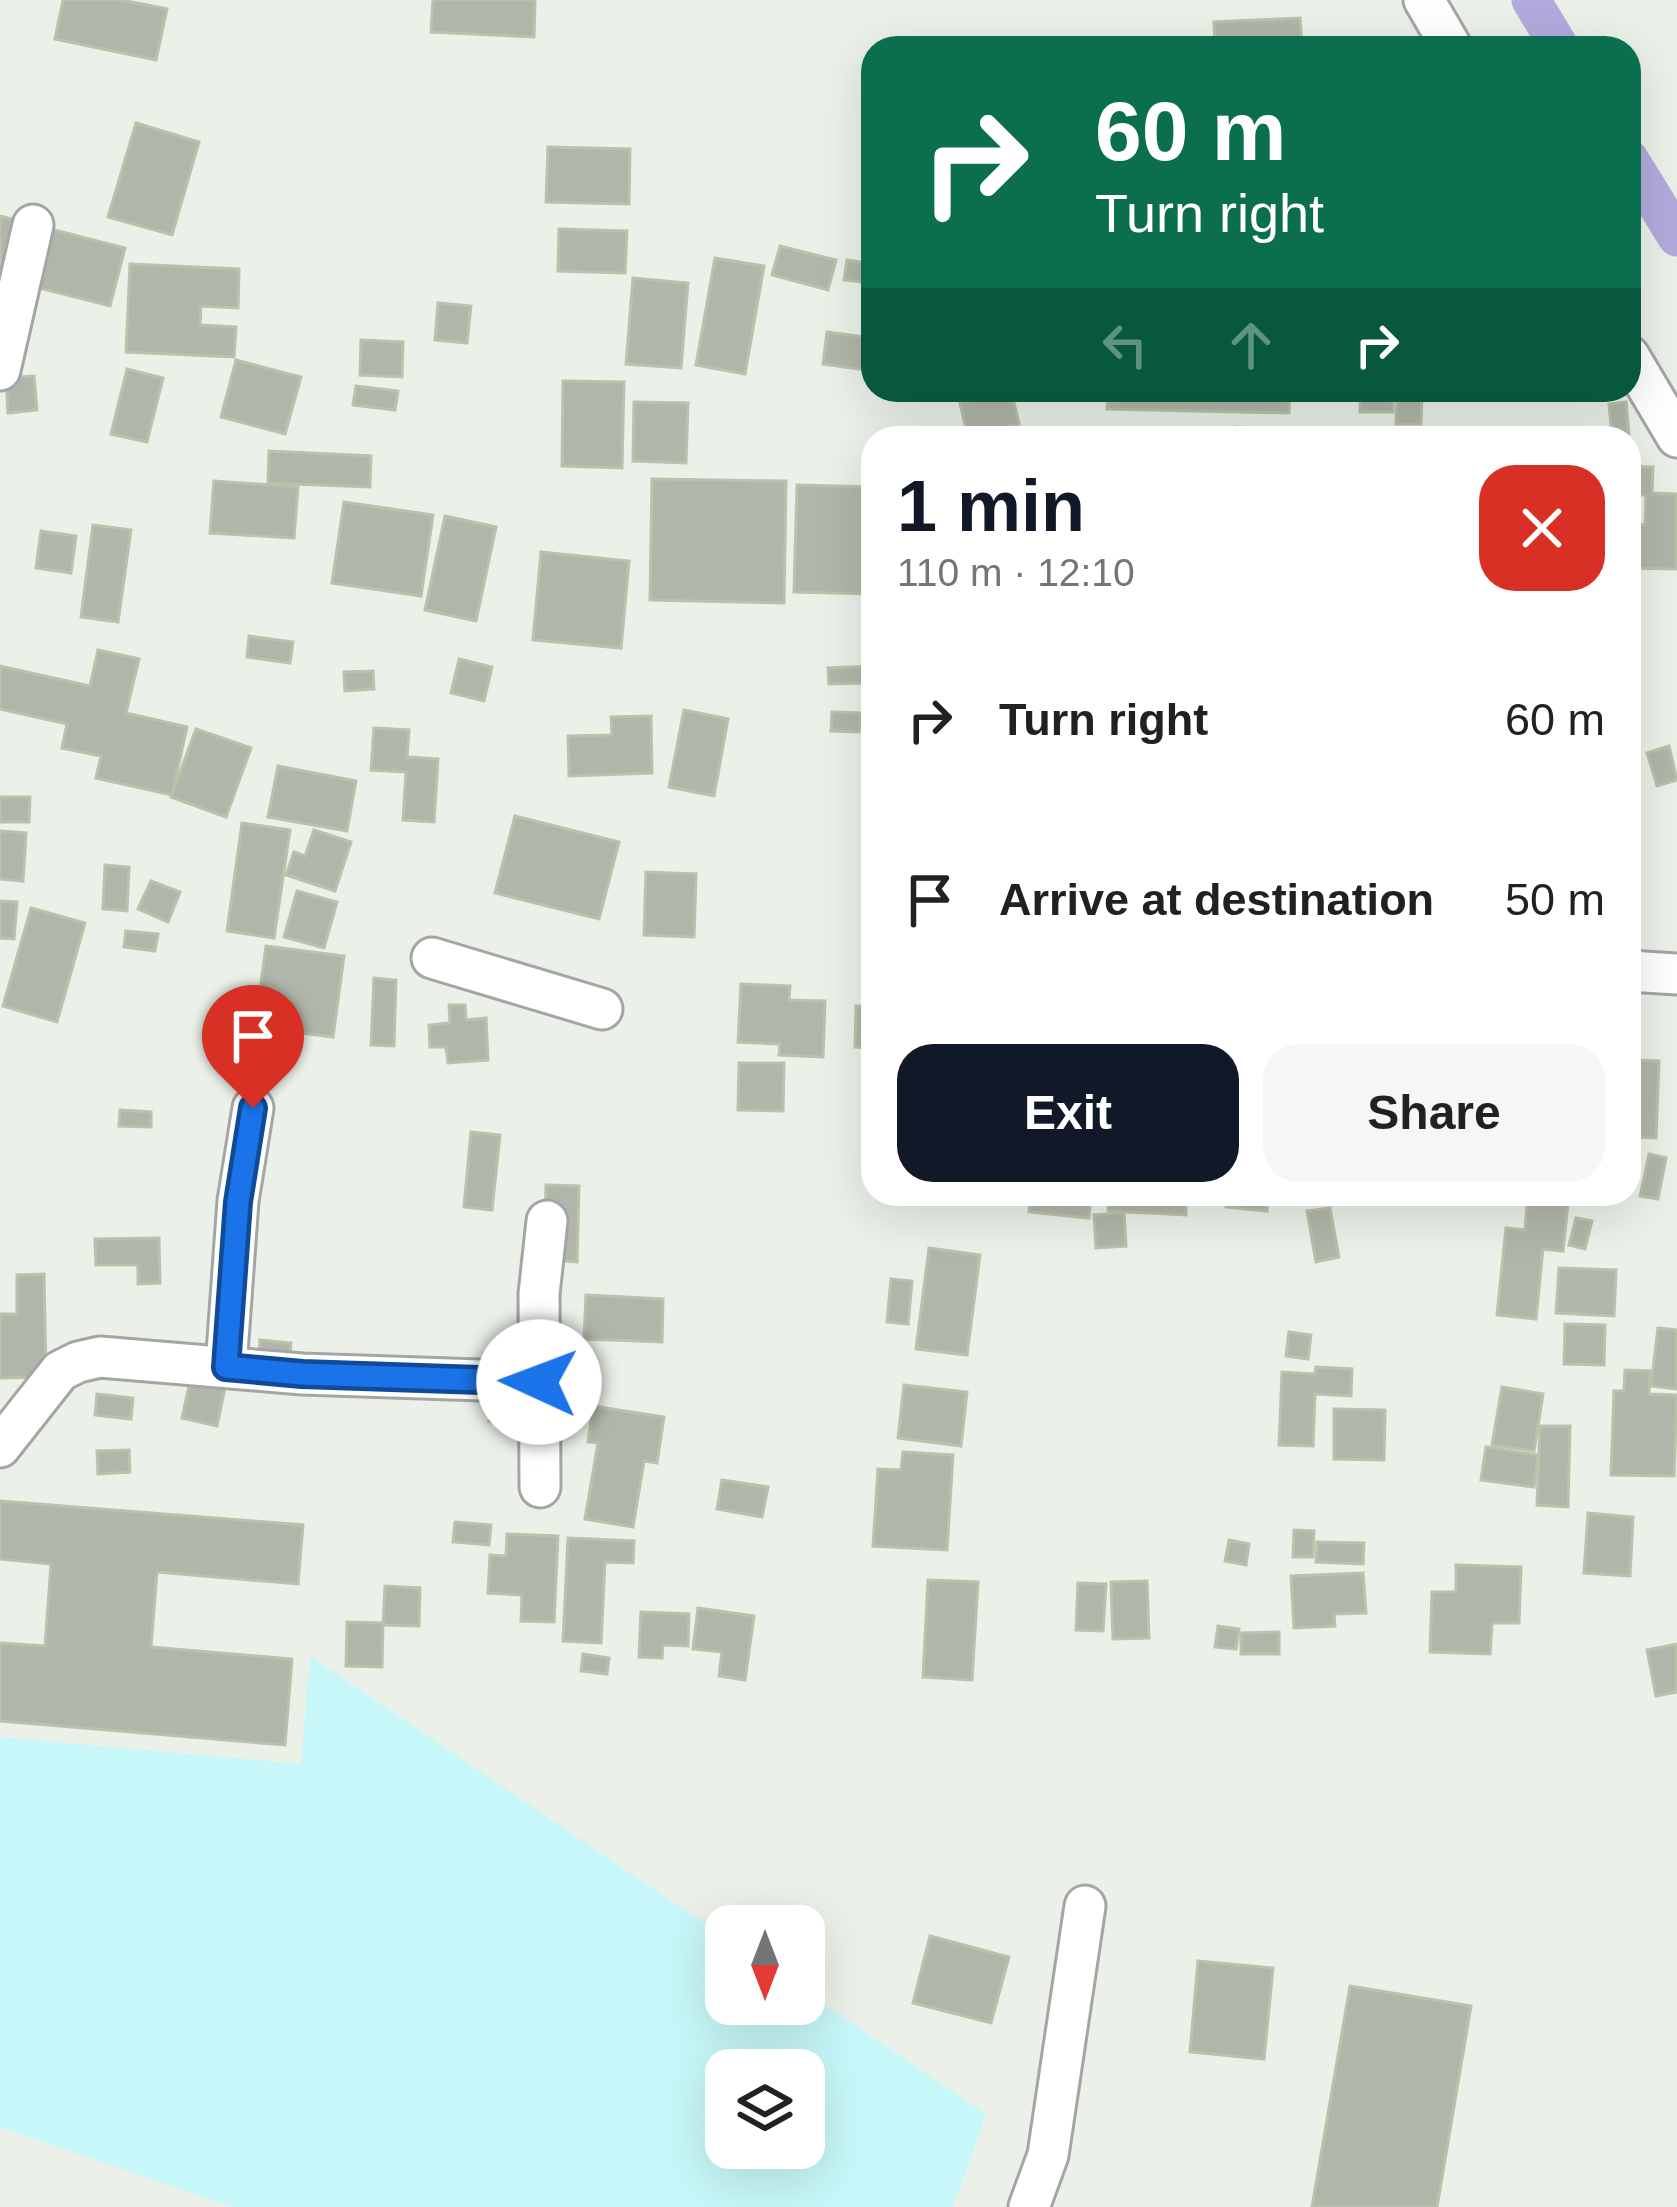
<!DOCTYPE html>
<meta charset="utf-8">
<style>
:root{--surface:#fff;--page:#f6f6f6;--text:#202124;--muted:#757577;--accent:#111827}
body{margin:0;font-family:Helvetica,sans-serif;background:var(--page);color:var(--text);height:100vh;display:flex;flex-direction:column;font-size:45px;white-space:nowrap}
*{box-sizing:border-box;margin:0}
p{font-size:39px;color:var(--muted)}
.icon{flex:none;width:66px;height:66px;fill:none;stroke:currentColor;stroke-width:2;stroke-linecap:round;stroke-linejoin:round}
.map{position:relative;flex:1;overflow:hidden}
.details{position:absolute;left:861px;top:426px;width:780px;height:780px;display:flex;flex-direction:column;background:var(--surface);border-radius:36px;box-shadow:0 12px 48px #0002}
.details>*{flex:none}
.guide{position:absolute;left:861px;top:36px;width:780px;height:366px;border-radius:36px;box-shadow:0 12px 48px #0002;background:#0b6e4f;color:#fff;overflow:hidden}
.needle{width:78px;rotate:180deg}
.tools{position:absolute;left:705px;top:1905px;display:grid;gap:24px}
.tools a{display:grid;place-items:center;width:120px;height:120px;border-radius:24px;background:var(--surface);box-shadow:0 12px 48px #0002;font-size:60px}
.pin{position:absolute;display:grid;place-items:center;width:102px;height:102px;color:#fff;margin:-123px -51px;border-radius:50% 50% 50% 0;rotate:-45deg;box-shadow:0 0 12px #0007}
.pin .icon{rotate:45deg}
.me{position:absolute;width:132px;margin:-66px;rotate:272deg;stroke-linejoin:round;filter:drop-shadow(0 0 9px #0008)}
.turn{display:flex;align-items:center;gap:42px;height:252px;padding:0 36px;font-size:54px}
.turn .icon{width:156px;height:156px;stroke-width:2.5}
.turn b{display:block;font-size:84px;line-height:102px}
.lanes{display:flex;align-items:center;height:114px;padding:0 36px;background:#0003;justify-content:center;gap:60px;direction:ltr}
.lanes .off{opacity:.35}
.round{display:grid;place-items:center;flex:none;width:126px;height:126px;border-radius:36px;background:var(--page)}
.head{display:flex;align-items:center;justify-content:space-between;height:204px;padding:0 36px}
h1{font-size:72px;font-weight:800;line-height:90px;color:var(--accent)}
.cta{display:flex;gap:24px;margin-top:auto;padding:24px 36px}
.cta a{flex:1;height:138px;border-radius:36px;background:var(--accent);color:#fff;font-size:48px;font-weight:800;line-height:138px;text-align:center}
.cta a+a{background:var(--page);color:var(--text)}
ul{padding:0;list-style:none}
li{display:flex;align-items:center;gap:36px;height:180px;padding:0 36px}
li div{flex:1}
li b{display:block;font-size:45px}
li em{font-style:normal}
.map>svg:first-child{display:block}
.park{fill:#c7f7f8;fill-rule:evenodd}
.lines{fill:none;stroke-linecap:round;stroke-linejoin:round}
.canal{stroke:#b2aadc;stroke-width:39}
.building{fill:#b1b6aa;stroke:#b9c2aa;stroke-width:3}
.minor-casing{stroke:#a5a5a5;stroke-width:45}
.minor{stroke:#fff;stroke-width:39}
.route-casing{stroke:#114b97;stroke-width:30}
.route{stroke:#1a73e8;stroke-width:21}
</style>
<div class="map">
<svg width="1677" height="2207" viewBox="0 0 1677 2207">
<rect width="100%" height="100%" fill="#ebf1e8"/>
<!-- park -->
<path class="park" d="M310 1656 726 1938V2004H804V1991L986 2114 953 2207H232L0 2127V1737L301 1764ZM726 2070H804V2148H726Z"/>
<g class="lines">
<!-- canal -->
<g class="canal">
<polyline points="1531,0 1560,48"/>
<polyline points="1629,159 1677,237"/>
</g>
</g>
<!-- building -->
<g class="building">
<polygon points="63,0 122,0 167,9 156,60 55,39"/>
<polygon points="433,0 535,0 534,37 431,32"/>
<polygon points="1300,18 1302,45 1215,48 1214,22"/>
<polygon points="136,123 199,142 172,235 108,217"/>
<polygon points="548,147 630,149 629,204 546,202"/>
<polygon points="0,216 125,248 110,306 0,278"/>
<polygon points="559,229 627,231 625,273 558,271"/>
<polygon points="780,246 836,260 828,290 772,275"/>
<polygon points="715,258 764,266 745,374 696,365"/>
<polygon points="847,260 873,264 873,283 844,280"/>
<polygon points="130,264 239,269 238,308 201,306 200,325 236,327 234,357 126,352"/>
<polygon points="633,278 688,283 681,368 626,364"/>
<polygon points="438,303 471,306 467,343 435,340"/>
<polygon points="827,332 873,338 873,371 823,364"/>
<polygon points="361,340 403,342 402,377 360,375"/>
<polygon points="236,360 301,377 285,434 221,417"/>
<polygon points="127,369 163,378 147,442 111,434"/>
<polygon points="34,376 37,410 8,413 6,378"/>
<polygon points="563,381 624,382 622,468 562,466"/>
<polygon points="356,386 398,391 395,410 353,405"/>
<polygon points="1011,390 1019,424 976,434 977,438 946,438 945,433 966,429 960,403"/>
<polygon points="1108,390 1290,390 1289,413 1107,409"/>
<rect x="1360" y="393" width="33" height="19"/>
<polygon points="1397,394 1422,394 1421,424 1396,424"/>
<polygon points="634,402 688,403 686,463 633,461"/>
<polygon points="1626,402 1629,434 1612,436 1609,404"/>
<polygon points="1235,427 1287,430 1287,438 1234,438"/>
<polygon points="269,451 371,456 370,487 268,483"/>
<polygon points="1629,466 1653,467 1652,493 1677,494 1677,569 1629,568 1629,524 1645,525 1646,495 1629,495"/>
<polygon points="652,479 786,481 784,603 650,600"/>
<polygon points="214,481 298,487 294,538 210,533"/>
<polygon points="797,485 873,487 873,594 794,592"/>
<polygon points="344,502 433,515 421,596 332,583"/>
<polygon points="445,516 496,527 476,621 425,610"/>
<polygon points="93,525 131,530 118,622 81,617"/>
<polygon points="41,531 76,536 71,573 36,568"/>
<polygon points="541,552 629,561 621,648 533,640"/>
<polygon points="249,636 293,642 290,663 247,657"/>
<polygon points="98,650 139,659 126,713 187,727 172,795 96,778 101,756 62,748 67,724 0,709 0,666 90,686"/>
<polygon points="459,659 492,667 484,701 451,693"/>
<polygon points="873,666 873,715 867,715 865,683 829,684 828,668"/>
<polygon points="373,671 374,689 345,691 344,672"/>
<polygon points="684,710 728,719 714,796 669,787"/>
<polygon points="832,712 861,713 859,732 831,731"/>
<polygon points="651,716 652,773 569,776 568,736 612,735 611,717"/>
<polygon points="374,728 409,730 407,757 438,759 434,822 403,820 406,772 371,770"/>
<polygon points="196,729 251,748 226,817 171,797"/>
<polygon points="1669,746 1677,780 1657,786 1647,753"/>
<polygon points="278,766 356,781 347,831 268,817"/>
<polygon points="0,797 30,797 29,822 0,822"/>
<polygon points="515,816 619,842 599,919 495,893"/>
<polygon points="242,823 290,830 274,938 227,931"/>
<polygon points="314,830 351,842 335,891 286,875 294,852 305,856"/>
<polygon points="0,831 26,833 23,881 0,879"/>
<polygon points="105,865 129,867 127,911 103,909"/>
<polygon points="646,872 696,874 694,937 644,935"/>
<polygon points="151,881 180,892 168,922 138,909"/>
<polygon points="297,891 337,902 324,948 284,937"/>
<polygon points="0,901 17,902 14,939 0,938"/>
<polygon points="31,908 85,923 57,1022 3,1006"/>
<polygon points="869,912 873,912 873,1048 855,1047 856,1006 866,1006"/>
<polygon points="126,931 158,934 155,951 124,947"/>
<polygon points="266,946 344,956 333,1037 255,1027"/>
<polygon points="374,978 396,980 394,1046 371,1045"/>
<polygon points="741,984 790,986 789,1000 825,1001 823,1057 779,1055 780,1044 738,1042"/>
<polygon points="449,1005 465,1005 466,1020 486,1018 488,1060 448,1063 446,1047 430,1047 429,1025 450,1023"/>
<polygon points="1634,1060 1659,1061 1656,1138 1631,1137"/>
<polygon points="739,1063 784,1063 783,1111 738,1110"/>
<polygon points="120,1110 151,1112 151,1127 119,1126"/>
<polygon points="471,1132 500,1135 492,1210 464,1207"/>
<polygon points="1649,1154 1666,1158 1658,1199 1640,1196"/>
<polygon points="546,1185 579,1186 577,1262 544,1260"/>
<polygon points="1030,1194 1091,1194 1089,1218 1029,1212"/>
<polygon points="1109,1194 1186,1197 1186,1215 1108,1211"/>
<polygon points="1227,1194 1268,1194 1267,1211 1226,1207"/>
<polygon points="1528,1194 1569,1194 1563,1251 1543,1249 1536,1319 1497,1315 1506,1228 1525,1230"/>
<polygon points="1330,1208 1339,1257 1316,1262 1307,1211"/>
<polygon points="1124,1213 1126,1246 1096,1248 1094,1215"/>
<polygon points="1576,1218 1592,1221 1585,1249 1569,1245"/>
<polygon points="159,1238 160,1283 138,1284 138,1265 96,1265 95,1239"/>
<polygon points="929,1248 980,1255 967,1355 916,1349"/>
<polygon points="1559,1268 1616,1270 1614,1316 1556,1313"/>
<polygon points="44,1274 46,1377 0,1378 0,1314 17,1314 17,1275"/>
<polygon points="891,1279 912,1281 908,1324 887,1322"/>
<polygon points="586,1295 663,1299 662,1342 584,1339"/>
<polygon points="1565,1324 1605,1325 1604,1365 1564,1364"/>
<polygon points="1658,1328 1677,1330 1677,1389 1651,1386"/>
<polygon points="1289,1332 1311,1335 1308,1359 1286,1356"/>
<polygon points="260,1340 291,1343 289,1373 258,1371"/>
<polygon points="1316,1367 1352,1369 1351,1396 1315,1394 1313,1446 1279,1445 1282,1372 1315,1374"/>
<polygon points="1625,1370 1650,1371 1649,1394 1677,1395 1674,1476 1611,1475 1614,1391 1624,1391"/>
<polygon points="190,1381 225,1388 217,1426 182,1418"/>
<polygon points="546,1381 567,1383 565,1406 544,1404"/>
<polygon points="904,1385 967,1392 961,1446 898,1438"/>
<polygon points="1502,1387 1543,1394 1534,1451 1492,1445"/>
<polygon points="97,1394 133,1398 131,1419 95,1415"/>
<polygon points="494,1400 533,1409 529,1429 489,1421"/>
<polygon points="593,1406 664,1417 657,1463 644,1461 633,1527 585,1519 598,1443 588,1442"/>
<polygon points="1334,1409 1385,1410 1384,1460 1334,1459"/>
<polygon points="1540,1426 1570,1426 1568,1507 1537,1505"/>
<polygon points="1486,1447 1538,1455 1534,1487 1481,1480"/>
<polygon points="129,1450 130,1472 98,1474 97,1451"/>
<polygon points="903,1452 953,1455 947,1550 873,1546 878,1469 901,1470"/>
<polygon points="722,1480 768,1487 762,1517 717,1509"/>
<polygon points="0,1501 303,1525 298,1584 157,1572 151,1647 292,1659 285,1745 0,1721 0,1643 45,1646 51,1564 0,1559"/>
<polygon points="1588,1513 1633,1517 1630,1576 1584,1573"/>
<polygon points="455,1522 491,1525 489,1545 453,1542"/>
<polygon points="1294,1530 1314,1531 1313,1557 1293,1557"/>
<polygon points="507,1534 558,1536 554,1622 521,1621 522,1595 488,1593 490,1555 506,1556"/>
<polygon points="568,1538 634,1541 633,1563 605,1562 601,1643 563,1641"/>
<polygon points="1229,1540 1249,1544 1246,1565 1225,1561"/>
<polygon points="1317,1542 1364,1543 1363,1564 1316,1562"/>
<polygon points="1456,1565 1521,1567 1519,1623 1492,1623 1490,1654 1430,1652 1432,1592 1456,1592"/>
<polygon points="1363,1573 1366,1613 1334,1614 1335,1626 1294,1628 1291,1576"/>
<polygon points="928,1580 978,1582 972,1680 923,1677"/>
<polygon points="1147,1581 1149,1638 1113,1639 1111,1582"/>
<polygon points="1078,1583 1106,1584 1103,1631 1076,1630"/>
<polygon points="385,1586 420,1588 419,1626 383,1625"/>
<polygon points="698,1608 754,1616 745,1680 719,1676 722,1652 693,1649"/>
<polygon points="641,1612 689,1614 688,1646 663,1645 662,1658 639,1657"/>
<polygon points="347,1622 383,1623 382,1667 346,1666"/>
<polygon points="1218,1626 1239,1629 1236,1649 1215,1647"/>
<polygon points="1279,1632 1279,1654 1241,1654 1241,1633"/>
<polygon points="1677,1644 1677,1692 1656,1696 1647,1650"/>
<polygon points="583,1654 609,1658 607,1674 581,1671"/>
<polygon points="930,1936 1009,1957 991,2023 913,2003"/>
<polygon points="1198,1961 1273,1968 1264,2059 1190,2052"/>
<polygon points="1350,1986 1471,2006 1437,2207 1312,2207"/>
</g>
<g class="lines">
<!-- minor casing -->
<g class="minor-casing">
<g id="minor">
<polyline points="1424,0 1452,48"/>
<polyline points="1629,356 1677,437"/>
<polyline points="0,370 33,225"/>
<polyline points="432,958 602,1009"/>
<polyline points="1629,971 1677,974"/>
<polyline points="226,1367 238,1201 253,1108"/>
<polyline points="0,1447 60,1371 78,1362 100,1357 302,1374 539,1382"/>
<polyline points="540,1487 539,1294 547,1221"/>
<polyline points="1029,2207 1048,2155 1085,1906"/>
</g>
</g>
<!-- minor -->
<use href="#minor" class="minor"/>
</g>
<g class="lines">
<!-- route casing -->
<g class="route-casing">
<polyline id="route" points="253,1108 238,1202 226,1367 302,1374 539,1382"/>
</g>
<!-- route -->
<use href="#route" class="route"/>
</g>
</svg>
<div class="tools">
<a><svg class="needle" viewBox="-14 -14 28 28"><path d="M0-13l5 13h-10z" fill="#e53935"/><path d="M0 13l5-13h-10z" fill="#757577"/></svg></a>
<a><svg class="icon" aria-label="layers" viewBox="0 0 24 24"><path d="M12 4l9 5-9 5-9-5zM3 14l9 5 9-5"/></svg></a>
</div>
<div class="pin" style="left:253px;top:1108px;background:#d93025"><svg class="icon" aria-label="arrive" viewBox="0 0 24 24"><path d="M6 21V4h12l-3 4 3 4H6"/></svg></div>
<svg class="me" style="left:539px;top:1382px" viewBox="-20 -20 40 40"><circle r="19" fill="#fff"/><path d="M0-13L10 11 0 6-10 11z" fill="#1a73e8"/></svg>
<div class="guide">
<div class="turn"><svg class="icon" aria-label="right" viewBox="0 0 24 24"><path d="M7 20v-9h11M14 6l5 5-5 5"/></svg><div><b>60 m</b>Turn right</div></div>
<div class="lanes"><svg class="icon off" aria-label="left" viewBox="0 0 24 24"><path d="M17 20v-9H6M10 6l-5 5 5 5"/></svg><svg class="icon off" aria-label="ahead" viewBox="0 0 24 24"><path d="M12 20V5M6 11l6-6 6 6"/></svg><svg class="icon" aria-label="right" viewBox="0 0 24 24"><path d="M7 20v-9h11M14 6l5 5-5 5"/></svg></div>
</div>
<section class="details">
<div class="head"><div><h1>1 min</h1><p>110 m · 12:10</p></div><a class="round" style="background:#d93025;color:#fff"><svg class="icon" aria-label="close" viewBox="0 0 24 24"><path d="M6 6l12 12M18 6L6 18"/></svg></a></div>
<ul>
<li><svg class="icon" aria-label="right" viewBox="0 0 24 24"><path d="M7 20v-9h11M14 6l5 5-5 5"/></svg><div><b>Turn right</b></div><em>60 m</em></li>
<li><svg class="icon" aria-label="arrive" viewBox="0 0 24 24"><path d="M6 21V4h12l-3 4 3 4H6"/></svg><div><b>Arrive at destination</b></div><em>50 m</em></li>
</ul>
<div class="cta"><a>Exit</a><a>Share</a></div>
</section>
</div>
